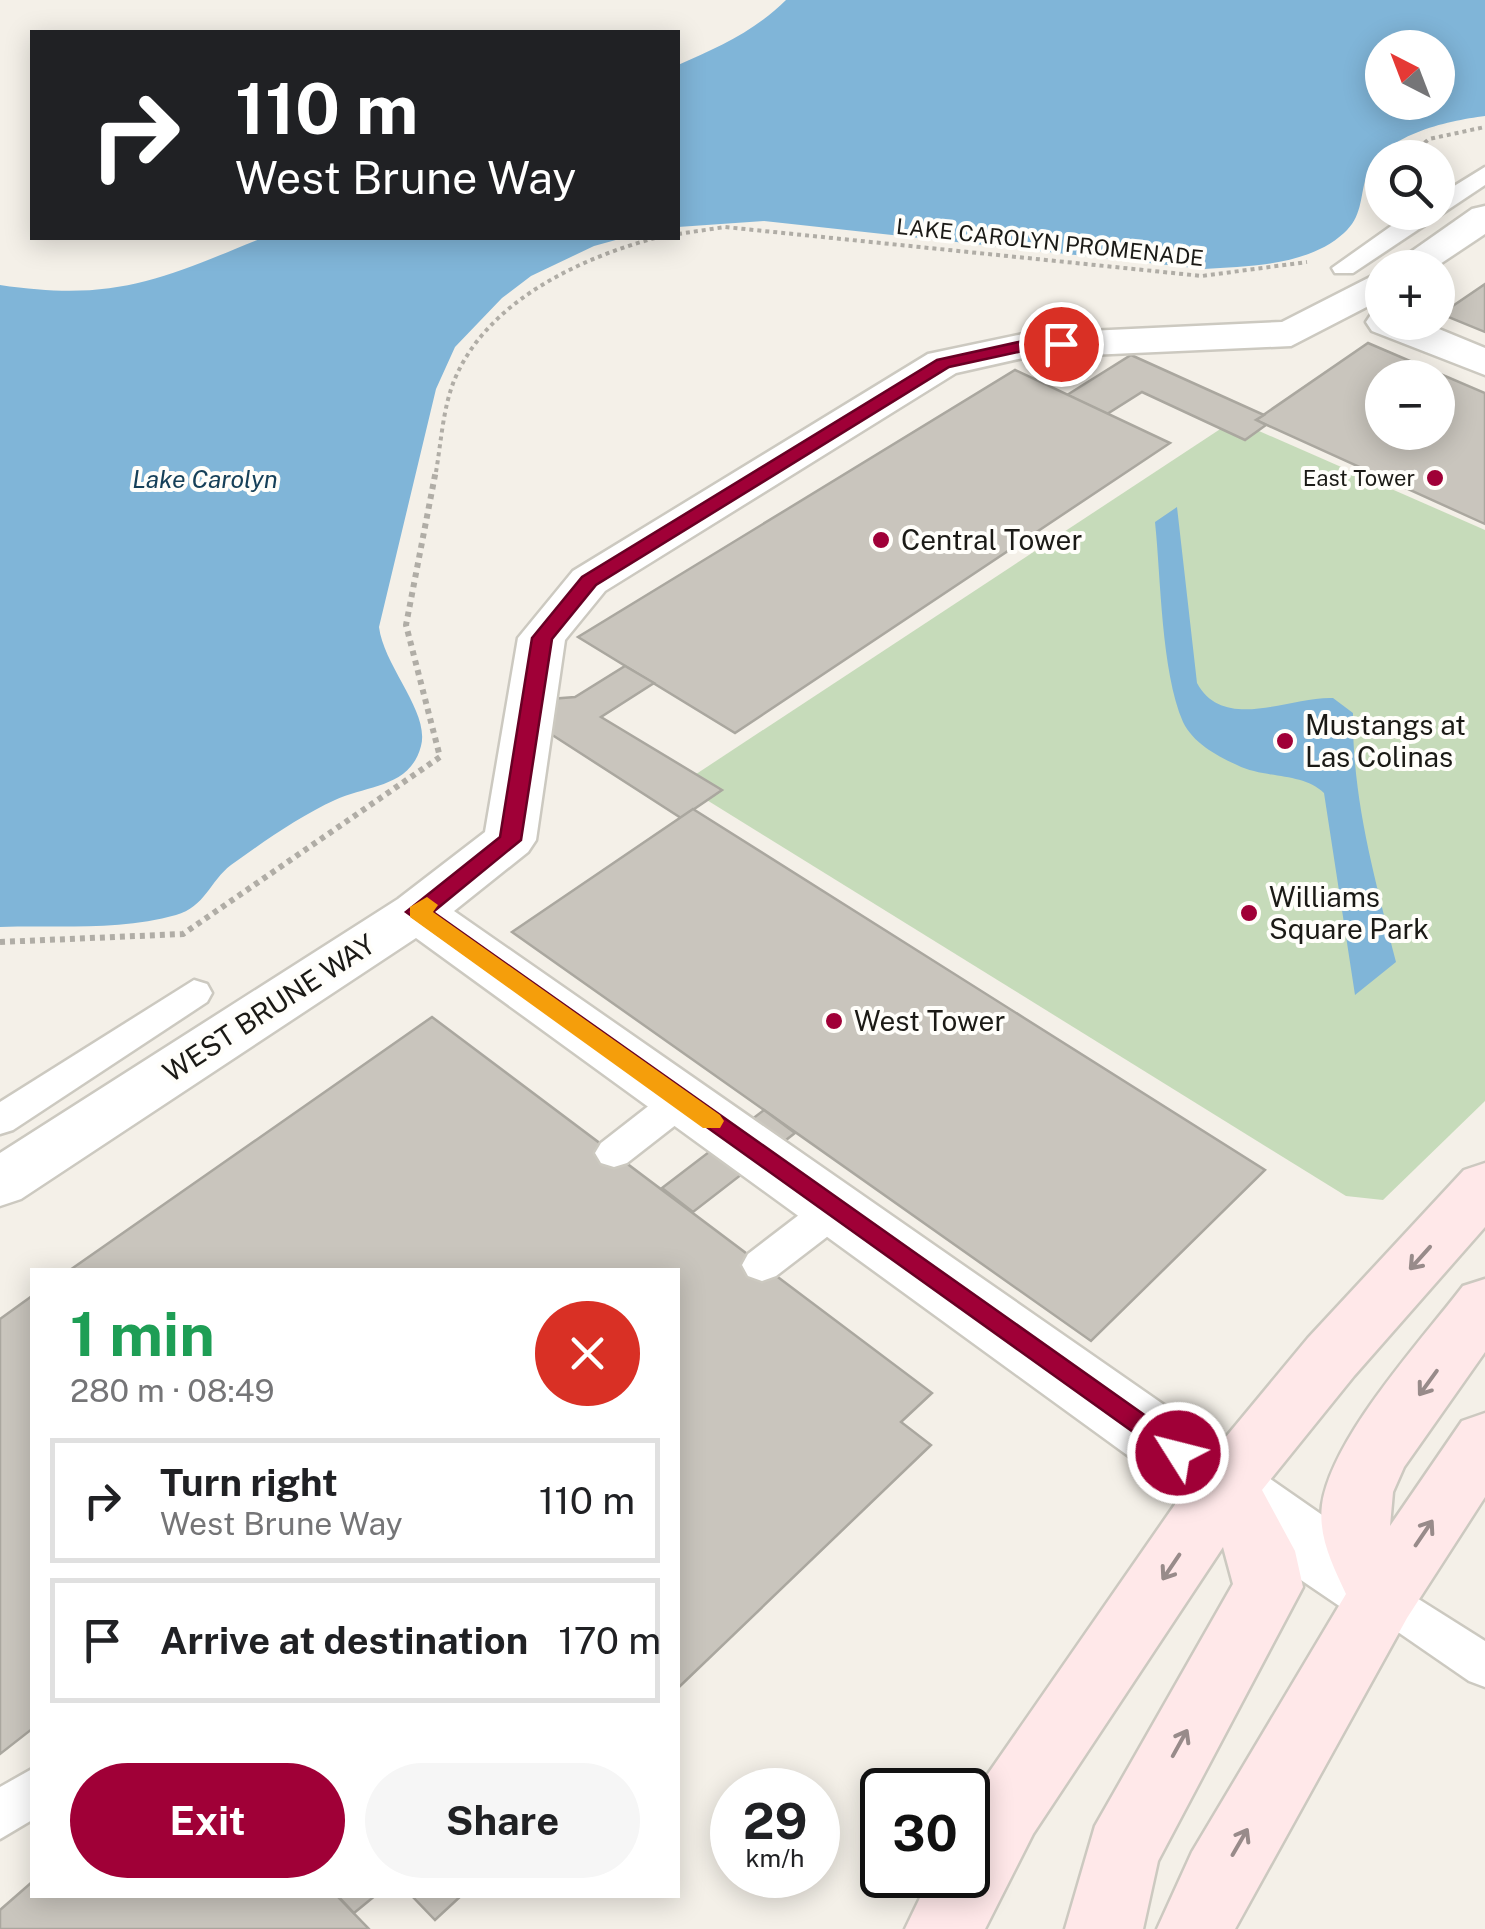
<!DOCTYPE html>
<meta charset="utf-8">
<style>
:root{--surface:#fff;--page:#f6f6f6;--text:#202124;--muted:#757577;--line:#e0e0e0;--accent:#a00037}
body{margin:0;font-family:"Public Sans",sans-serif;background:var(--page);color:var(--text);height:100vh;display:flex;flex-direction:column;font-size:38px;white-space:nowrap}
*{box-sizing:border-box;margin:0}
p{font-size:32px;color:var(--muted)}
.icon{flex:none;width:55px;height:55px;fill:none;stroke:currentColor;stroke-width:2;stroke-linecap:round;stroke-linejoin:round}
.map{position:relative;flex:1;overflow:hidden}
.details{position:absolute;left:30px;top:1268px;width:650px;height:630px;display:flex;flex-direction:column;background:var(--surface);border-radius:0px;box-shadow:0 5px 25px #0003}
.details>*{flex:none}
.top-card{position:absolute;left:30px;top:30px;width:650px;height:210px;border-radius:0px;box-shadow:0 5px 25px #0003;background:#202124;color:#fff;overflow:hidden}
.needle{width:65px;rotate:318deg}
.tools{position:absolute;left:1365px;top:30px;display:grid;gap:20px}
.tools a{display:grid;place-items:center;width:90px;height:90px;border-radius:50%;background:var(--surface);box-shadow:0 5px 25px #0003;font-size:50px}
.speed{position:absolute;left:710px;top:1768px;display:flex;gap:20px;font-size:50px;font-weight:700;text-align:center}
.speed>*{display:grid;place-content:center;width:130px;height:130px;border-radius:50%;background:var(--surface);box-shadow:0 5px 25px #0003;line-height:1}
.speed small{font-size:25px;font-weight:400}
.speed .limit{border:5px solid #111;border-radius:15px;background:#fff;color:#111}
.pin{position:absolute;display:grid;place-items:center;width:85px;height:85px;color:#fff;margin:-42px;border:5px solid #fff;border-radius:50%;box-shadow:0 2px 10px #0007}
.me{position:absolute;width:110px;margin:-55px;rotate:306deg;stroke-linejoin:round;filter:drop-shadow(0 0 8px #0008)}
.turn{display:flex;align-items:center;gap:35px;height:210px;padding:0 40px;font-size:45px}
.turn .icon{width:130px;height:130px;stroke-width:2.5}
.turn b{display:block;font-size:70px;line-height:85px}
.round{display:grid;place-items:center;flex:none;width:105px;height:105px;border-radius:52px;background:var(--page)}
.overview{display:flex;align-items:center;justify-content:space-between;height:170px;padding:0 40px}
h1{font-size:60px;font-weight:700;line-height:75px;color:#1e9e55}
.action{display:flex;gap:20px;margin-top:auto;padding:20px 40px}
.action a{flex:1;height:115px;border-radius:60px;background:var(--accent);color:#fff;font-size:40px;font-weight:700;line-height:115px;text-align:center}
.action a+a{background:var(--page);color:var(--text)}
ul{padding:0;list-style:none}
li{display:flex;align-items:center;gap:30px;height:125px;margin:0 20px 15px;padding:0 20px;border:5px solid var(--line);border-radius:0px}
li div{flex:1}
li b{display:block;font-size:38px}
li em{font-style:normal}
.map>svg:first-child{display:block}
.green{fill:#c6dbba}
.water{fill:#80b5d8;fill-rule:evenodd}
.building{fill:#c9c5bd;stroke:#aaa79f;stroke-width:2.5;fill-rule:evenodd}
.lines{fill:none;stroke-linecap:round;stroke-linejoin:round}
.service-casing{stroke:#ccc9c0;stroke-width:5}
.minor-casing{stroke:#ccc9c0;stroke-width:5}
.secondary-casing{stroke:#ccc9c0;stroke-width:5}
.path-far1{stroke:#b0ada6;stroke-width:4;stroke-dasharray:4 4;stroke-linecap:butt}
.path{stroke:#b0ada6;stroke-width:6;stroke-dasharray:5 5;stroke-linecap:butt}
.service{fill:#fff;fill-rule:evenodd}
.minor{fill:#fff;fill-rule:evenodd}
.secondary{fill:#ffe8e9;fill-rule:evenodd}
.oneway{stroke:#988b8a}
.route{fill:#a00037;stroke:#680024;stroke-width:2.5}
.slow{fill:#f59e0b}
.poi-dot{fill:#a00037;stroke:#fffefa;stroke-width:4}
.labels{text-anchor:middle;stroke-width:8;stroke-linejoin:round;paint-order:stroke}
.far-street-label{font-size:22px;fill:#1b1a16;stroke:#fffefa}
.far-poi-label{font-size:22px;fill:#1b1a16;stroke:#fffefa;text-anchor:end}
.far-water-label{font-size:25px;font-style:italic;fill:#164059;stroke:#fffefa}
.poi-label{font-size:28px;fill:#1b1a16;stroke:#fffefa;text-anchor:start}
.street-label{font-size:28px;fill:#1b1a16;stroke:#fffefa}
</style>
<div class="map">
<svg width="1485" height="1929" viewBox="0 0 1485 1929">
<rect width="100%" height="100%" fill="#f4f0e8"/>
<!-- green -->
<polygon class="green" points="1234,420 1485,530 1485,1101 1383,1200 1346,1196 681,784"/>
<!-- water -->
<g class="water">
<path d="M786 0H1485V116C1446 121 1381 135 1366 177 1360 198 1362 217 1344 233 1308 266 1249 266 1204 269L764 221 678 227V65C717 48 755 31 786 0ZM1382 48H1438V102H1382Z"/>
<path d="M262 238H623L594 246 531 276 502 298 455 347 436 389 379 627C384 667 430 712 421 746 410 788 367 785 335 800 300 816 263 842 231 865 210 881 205 907 176 915 121 931 57 925 0 927V285C114 302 159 280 262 238Z"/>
<path d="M1177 507 1197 683C1224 733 1291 696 1333 698L1353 713C1352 799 1375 879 1396 962L1355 995 1324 793C1302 772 1265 779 1237 765 1217 756 1193 743 1183 722 1161 671 1161 578 1155 522Z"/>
</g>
<!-- building -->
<g class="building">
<polygon points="1485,284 1485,332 1441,314"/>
<path d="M1368 343 1485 393V524L1256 420ZM1382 378H1438V432H1382Z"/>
<polygon points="1131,355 1264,415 1256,420 1266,425 1245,440 1142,392 1107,414 1067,395"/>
<polygon points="1015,370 1170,443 735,733 578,637"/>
<polygon points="625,666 654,683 601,717 722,790 681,818 543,729 550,699 575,697"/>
<polygon points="693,809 1265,1170 1091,1341 512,932"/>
<polygon points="432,1017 932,1393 901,1422 931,1445 678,1688 678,1270 70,1270"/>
<polygon points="764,1110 795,1133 693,1212 662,1188"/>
<polygon points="32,1296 32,1729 0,1754 0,1319"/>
<polygon points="32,1882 32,1895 336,1895 369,1929 0,1929 0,1910"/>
<polygon points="337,1895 376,1895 354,1913"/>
<polygon points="411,1895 462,1895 435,1920"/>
</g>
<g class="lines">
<!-- service casing -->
<g class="service-casing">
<g id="service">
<polygon points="1485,167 1485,185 1353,273 1335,273 1332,268 1411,212 1438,212 1438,196"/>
<polygon points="194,980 207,984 212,993 207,1002 13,1130 0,1134 0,1102"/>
<polygon points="682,1086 695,1090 700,1100 695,1110 627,1163 614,1167 601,1163 595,1153 601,1143 669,1090"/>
<polygon points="835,1194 849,1198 854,1209 849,1220 776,1276 762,1281 748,1276 742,1265 748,1254 821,1198"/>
<polygon points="1382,1576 1485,1641 1485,1687 1469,1681 1366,1610 1360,1596 1366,1582"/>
<polygon points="32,1769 32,1820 0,1839 0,1787"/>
</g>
</g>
<!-- minor casing -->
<g class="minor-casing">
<g id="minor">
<polygon points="1485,206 1485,234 1434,268 1388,268 1472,209"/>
<polygon points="1382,271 1382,299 1291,346 1023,358 956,373 605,591 565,640 536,840 528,852 454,911 1407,1574 1417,1596 1407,1618 1382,1627 1357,1618 1273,1561 416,938 21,1199 0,1206 0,1153 398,899 485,832 518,638 573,571 928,354 1023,334 1282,322"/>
<polygon points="1382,311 1382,322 1422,322 1485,348 1485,375 1372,331 1366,322 1372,313"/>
</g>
</g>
<!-- secondary casing -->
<g class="secondary-casing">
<g id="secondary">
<polygon points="1485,1163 1485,1227 1354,1376 1262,1490 1295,1551 1303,1587 1158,1861 1143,1929 1065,1929 1095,1826 1233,1584 1223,1547 1033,1834 985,1929 905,1929 931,1875 968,1875 968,1808 981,1784 1201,1467 1308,1338 1464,1170"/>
<path d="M1485 1279V1352L1404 1467 1393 1492 1390 1526 1462 1421 1485 1413V1497L1407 1618 1235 1929H1157L1192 1852 1346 1594C1333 1566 1318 1537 1322 1505 1332 1437 1421 1341 1463 1286Z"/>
</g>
</g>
<!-- path-far1 -->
<g class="path-far1">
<polyline points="1406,158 1429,139 1485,127"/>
<polyline points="678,234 725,227 1202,276 1307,262"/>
<path d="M436 472C441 443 443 408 454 381 486 302 578 259 655 238"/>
</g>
<!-- path -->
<polyline class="path" points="0,942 183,934 440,757 406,625 436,470"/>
<!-- service -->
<use href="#service" class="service"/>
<!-- minor -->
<use href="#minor" class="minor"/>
<!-- secondary -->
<use href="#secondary" class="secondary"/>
</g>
<!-- one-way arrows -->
<defs><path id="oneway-shaft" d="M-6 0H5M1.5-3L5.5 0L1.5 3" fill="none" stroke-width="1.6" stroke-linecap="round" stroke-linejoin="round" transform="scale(2.5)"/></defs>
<g class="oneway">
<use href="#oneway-shaft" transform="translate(1420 1258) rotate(132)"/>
<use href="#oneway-shaft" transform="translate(1428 1383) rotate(126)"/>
<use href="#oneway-shaft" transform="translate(1424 1533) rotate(-56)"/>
<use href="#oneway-shaft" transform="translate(1171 1567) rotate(124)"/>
<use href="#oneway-shaft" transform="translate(1180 1743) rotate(-61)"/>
<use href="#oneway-shaft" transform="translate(1240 1842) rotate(-60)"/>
</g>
<!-- route -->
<polygon class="route" points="1061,339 1067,341 1067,348 1023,351 949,367 596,585 552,639 521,840 433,912 1187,1445 1191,1453 1187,1461 1178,1464 406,912 500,837 532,638 582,577 937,360 1023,341"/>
<!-- slow -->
<polygon class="slow" points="427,897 438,905 433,912 720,1115 724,1121 720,1128 703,1128 410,917 410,907"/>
<!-- markers -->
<g class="poi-dot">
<circle cx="1435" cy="478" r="10"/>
<circle cx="881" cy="540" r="10"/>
<circle cx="1285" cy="741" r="10"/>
<circle cx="1249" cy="913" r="10"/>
<circle cx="834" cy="1021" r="10"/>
</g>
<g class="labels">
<!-- far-street labels -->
<g class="far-street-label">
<text transform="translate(1050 242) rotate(6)" y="8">LAKE CAROLYN PROMENADE</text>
</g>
<!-- far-poi labels -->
<g class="far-poi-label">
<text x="1415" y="486">East Tower</text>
</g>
<!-- far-water labels -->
<g class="far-water-label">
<text x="205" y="488">Lake Carolyn</text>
</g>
<!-- poi labels -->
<g class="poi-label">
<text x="901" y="550">Central Tower</text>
<text x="1305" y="735">Mustangs at<tspan x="1305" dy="32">Las Colinas</tspan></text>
<text x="1269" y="907">Williams<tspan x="1269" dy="32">Square Park</tspan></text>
<text x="854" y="1031">West Tower</text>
</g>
<!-- street labels -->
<g class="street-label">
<text transform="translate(269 1008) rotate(-33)" y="10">WEST BRUNE WAY</text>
</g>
</g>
</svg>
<div class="tools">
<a><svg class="needle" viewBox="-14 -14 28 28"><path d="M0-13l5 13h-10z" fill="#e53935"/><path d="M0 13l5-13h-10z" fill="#757577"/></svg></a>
<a><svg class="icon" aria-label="search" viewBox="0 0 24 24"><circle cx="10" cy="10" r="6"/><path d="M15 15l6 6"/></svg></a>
<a>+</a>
<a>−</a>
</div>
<div class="speed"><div>29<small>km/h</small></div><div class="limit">30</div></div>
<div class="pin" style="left:1061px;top:344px;background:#d93025"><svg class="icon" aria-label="arrive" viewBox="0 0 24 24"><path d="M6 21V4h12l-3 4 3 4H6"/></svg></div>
<svg class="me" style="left:1178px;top:1453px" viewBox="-20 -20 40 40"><circle r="17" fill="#a00037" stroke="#fff" stroke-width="3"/><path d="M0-11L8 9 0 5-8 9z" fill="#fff"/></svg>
<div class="top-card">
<div class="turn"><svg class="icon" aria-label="right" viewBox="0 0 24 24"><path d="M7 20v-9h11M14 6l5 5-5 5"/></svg><div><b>110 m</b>West Brune Way</div></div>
</div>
<section class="details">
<div class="overview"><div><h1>1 min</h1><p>280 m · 08:49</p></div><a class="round" style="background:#d93025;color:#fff"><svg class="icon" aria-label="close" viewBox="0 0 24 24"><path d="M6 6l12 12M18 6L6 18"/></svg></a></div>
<ul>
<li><svg class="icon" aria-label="right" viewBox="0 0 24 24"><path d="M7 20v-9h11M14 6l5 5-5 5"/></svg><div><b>Turn right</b><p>West Brune Way</p></div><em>110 m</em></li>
<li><svg class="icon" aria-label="arrive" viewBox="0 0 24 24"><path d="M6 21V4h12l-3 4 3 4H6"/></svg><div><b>Arrive at destination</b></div><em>170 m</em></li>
</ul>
<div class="action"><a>Exit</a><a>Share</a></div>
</section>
</div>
